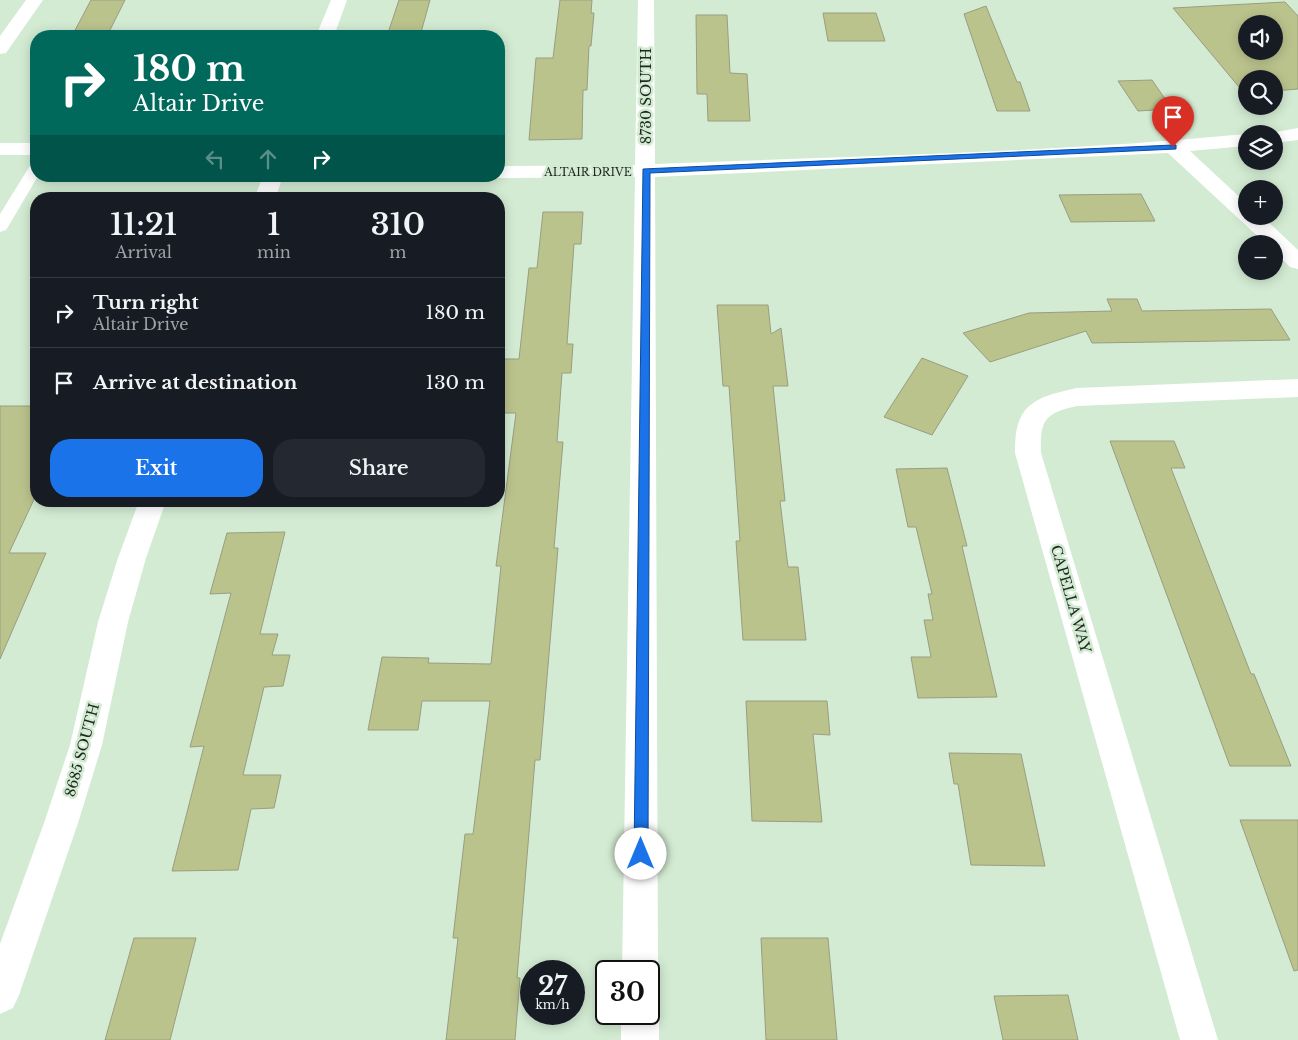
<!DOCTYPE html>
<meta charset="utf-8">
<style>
:root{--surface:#171b24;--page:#242831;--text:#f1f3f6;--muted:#9ea1a6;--line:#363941;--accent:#1a73e8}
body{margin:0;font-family:"Libre Baskerville",serif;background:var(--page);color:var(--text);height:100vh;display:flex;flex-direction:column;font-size:19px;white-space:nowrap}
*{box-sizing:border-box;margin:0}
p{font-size:16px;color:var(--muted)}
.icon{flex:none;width:28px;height:28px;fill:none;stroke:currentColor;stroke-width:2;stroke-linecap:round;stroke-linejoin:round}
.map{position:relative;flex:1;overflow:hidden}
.drawer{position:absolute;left:30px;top:192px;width:475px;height:315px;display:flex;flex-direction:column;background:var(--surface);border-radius:20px;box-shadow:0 2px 12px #0003}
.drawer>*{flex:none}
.banner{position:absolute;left:30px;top:30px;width:475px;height:152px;border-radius:20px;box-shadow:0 2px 12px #0003;background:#00695c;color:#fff;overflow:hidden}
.tools{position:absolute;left:1238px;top:15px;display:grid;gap:10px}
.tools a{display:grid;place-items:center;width:45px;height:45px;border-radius:50%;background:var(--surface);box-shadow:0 2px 12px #0003;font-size:25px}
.speed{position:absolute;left:520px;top:960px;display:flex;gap:10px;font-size:25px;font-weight:700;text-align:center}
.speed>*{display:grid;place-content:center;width:65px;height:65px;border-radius:50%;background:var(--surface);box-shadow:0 2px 12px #0003;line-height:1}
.speed small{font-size:12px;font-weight:400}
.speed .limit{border:2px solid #111;border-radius:8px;background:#fff;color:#111}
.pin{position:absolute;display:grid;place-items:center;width:42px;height:42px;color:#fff;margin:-51px -21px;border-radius:50% 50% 50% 0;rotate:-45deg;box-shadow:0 0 5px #0007}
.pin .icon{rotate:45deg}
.me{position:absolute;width:55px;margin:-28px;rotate:0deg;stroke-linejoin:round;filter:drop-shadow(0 0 4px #0008)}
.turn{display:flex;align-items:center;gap:18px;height:105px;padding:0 20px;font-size:22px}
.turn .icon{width:65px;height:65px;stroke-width:2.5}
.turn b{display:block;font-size:35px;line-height:42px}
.lanes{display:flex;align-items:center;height:48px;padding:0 20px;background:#0003;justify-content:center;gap:25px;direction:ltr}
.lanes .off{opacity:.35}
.eta{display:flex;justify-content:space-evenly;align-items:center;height:85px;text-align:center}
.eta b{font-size:30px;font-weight:600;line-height:35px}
.cta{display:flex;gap:10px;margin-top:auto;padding:10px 20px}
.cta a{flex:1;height:58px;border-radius:20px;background:var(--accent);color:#fff;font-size:20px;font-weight:600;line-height:58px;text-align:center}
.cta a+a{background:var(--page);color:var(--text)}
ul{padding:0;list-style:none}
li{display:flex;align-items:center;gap:15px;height:70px;padding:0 20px;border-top:1px solid var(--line)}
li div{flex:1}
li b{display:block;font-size:19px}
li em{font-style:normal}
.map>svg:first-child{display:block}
.building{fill:#bbc38d;stroke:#999d81;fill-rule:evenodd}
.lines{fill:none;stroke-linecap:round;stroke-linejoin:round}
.service{fill:#fff;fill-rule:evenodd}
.minor{fill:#fff;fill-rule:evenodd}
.route{fill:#1a73e8;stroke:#114b97}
.labels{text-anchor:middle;stroke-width:5;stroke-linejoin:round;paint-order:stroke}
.far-street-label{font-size:11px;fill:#1f281f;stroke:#d3ebd3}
.street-label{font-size:14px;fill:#1f281f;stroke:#d3ebd3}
</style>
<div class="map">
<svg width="1298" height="1040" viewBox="0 0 1298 1040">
<rect width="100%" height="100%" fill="#d3ebd3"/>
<!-- building -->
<g class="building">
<polygon points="91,0 125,0 107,36 72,36"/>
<polygon points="399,0 430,0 420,36 387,36"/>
<polygon points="560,0 592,0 591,13 594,13 591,46 589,46 587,90 583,90 582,139 529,140 536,58 553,58"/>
<path d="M1285 2 1298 16V89L1274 91V79H1246V92L1244 93 1173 8ZM1246 24H1274V51H1246Z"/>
<polygon points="986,6 1017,82 1020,82 1030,111 997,111 964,14"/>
<polygon points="823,13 876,13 885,41 828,41"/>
<polygon points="696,15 727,15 730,73 747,74 750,121 708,121 707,94 697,94"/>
<polygon points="1152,80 1172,109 1138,111 1118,81"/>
<polygon points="1141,194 1155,221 1071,222 1059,195"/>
<polygon points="543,212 583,212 581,244 574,244 567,344 573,344 571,373 562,373 557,442 563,442 554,548 558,548 540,760 535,760 517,978 520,978 515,1040 446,1040 458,938 453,938 465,834 473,834 490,701 422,701 418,730 368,730 382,657 429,658 428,663 491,664 501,566 496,566 516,413 499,413 499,378 500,378 503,359 519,359 529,268 537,268"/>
<polygon points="1107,299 1137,299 1142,311 1271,309 1290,340 1092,343 1086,331 990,362 963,333 1029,313 1112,311"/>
<polygon points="717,305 768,305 771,334 781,328 788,386 773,386 785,501 780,501 788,567 798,567 806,640 743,640 736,541 740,541 729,386 723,386"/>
<polygon points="922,358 968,376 932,435 884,417"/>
<polygon points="0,406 36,406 36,495 9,553 46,553 0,659"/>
<polygon points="1110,441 1174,441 1185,468 1171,468 1251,674 1254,674 1291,766 1230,766"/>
<polygon points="947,468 967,546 962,546 997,697 918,698 911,657 931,657 924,620 933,620 928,594 932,594 916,527 908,527 896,469"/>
<polygon points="285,532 260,634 278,634 272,655 290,655 283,686 264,687 243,775 281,775 274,808 251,809 238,870 172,871 204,746 190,747 231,593 210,594 227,533"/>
<polygon points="746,701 827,701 830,735 813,734 822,822 752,821"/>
<polygon points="949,753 1021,754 1045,866 971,865 958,784 954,784"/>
<polygon points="1240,820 1298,820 1298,970 1294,971"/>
<polygon points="134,938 196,938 170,1040 105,1040"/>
<polygon points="761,938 828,938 837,1040 766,1040"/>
<polygon points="1068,995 1078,1040 1003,1040 994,996"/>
</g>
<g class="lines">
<!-- service -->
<polygon class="service" points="36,163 36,176 38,176 8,227 6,230 0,232 0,214 31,164"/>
<!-- minor -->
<g class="minor">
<polygon points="26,0 43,0 6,53 0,54 0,36"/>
<polygon points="331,0 347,0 334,36 316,36"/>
<path d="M638 0H654L655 164C852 156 1050 153 1246 134V146L1190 151 1246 203V216H1262L1298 250V269L1290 267 1274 251V244H1266L1168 153 655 177 658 971 653 984 649 986V971H622L635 177 499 178 492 176H499V166L635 165Z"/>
<polygon points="1298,128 1298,140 1274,143 1274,134 1266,134"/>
<rect x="0" y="143" width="36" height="12"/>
<polygon points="263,176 283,176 275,199 254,199"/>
<path d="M1298 379V397L1077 406C1044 413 1040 421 1041 453L1218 1040H1180L1015 453C1014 405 1034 397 1077 388Z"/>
<polygon points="139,501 166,501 146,558 128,622 102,745 78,823 19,995 13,1008 0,1014 0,944 44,823 70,745 98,622 118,558"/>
<polygon points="649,999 653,1001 659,1014 659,1040 621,1040 621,1014 649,1014"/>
</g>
</g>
<!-- route -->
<polygon class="route" points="1173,145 1176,145 1176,149 650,173 648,854 646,859 641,861 636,859 634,854 643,169"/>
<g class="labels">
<!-- far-street labels -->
<g class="far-street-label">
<text x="588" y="176">ALTAIR DRIVE</text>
</g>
<!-- street labels -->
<g class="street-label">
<text transform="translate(646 96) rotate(-90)" y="5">8730 SOUTH</text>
<text transform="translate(1071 599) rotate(74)" y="5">CAPELLA WAY</text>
<text transform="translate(82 750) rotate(-75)" y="5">8685 SOUTH</text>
</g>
</g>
</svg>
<div class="tools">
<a><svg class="icon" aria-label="sound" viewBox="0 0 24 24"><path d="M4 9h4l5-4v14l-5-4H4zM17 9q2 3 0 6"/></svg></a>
<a><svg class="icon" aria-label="search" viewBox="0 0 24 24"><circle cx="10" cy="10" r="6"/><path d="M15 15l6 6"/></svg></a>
<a><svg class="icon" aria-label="layers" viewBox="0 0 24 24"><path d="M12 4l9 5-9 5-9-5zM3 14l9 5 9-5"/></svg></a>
<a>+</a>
<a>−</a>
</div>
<div class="speed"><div>27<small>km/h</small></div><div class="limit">30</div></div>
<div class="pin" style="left:1173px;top:147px;background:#d93025"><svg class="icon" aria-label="arrive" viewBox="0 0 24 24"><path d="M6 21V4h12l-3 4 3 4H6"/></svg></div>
<svg class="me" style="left:641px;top:854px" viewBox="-20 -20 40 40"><circle r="19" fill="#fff"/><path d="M0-13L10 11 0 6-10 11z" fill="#1a73e8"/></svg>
<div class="banner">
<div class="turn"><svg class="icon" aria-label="right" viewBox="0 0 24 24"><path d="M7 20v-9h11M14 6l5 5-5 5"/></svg><div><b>180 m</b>Altair Drive</div></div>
<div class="lanes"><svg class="icon off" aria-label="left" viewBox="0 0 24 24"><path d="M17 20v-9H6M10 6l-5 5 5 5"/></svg><svg class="icon off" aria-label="ahead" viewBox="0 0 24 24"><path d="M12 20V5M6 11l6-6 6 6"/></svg><svg class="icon" aria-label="right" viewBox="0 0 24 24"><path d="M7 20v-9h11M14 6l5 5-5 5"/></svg></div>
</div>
<section class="drawer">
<div class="eta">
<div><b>11:21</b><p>Arrival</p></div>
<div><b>1</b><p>min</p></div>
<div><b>310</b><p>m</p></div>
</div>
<ul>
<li><svg class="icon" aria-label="right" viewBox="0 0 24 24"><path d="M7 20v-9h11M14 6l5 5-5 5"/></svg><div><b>Turn right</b><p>Altair Drive</p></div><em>180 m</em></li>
<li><svg class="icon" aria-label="arrive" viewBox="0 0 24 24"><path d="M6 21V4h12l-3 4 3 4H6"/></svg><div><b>Arrive at destination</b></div><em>130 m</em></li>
</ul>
<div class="cta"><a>Exit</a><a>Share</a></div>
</section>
</div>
